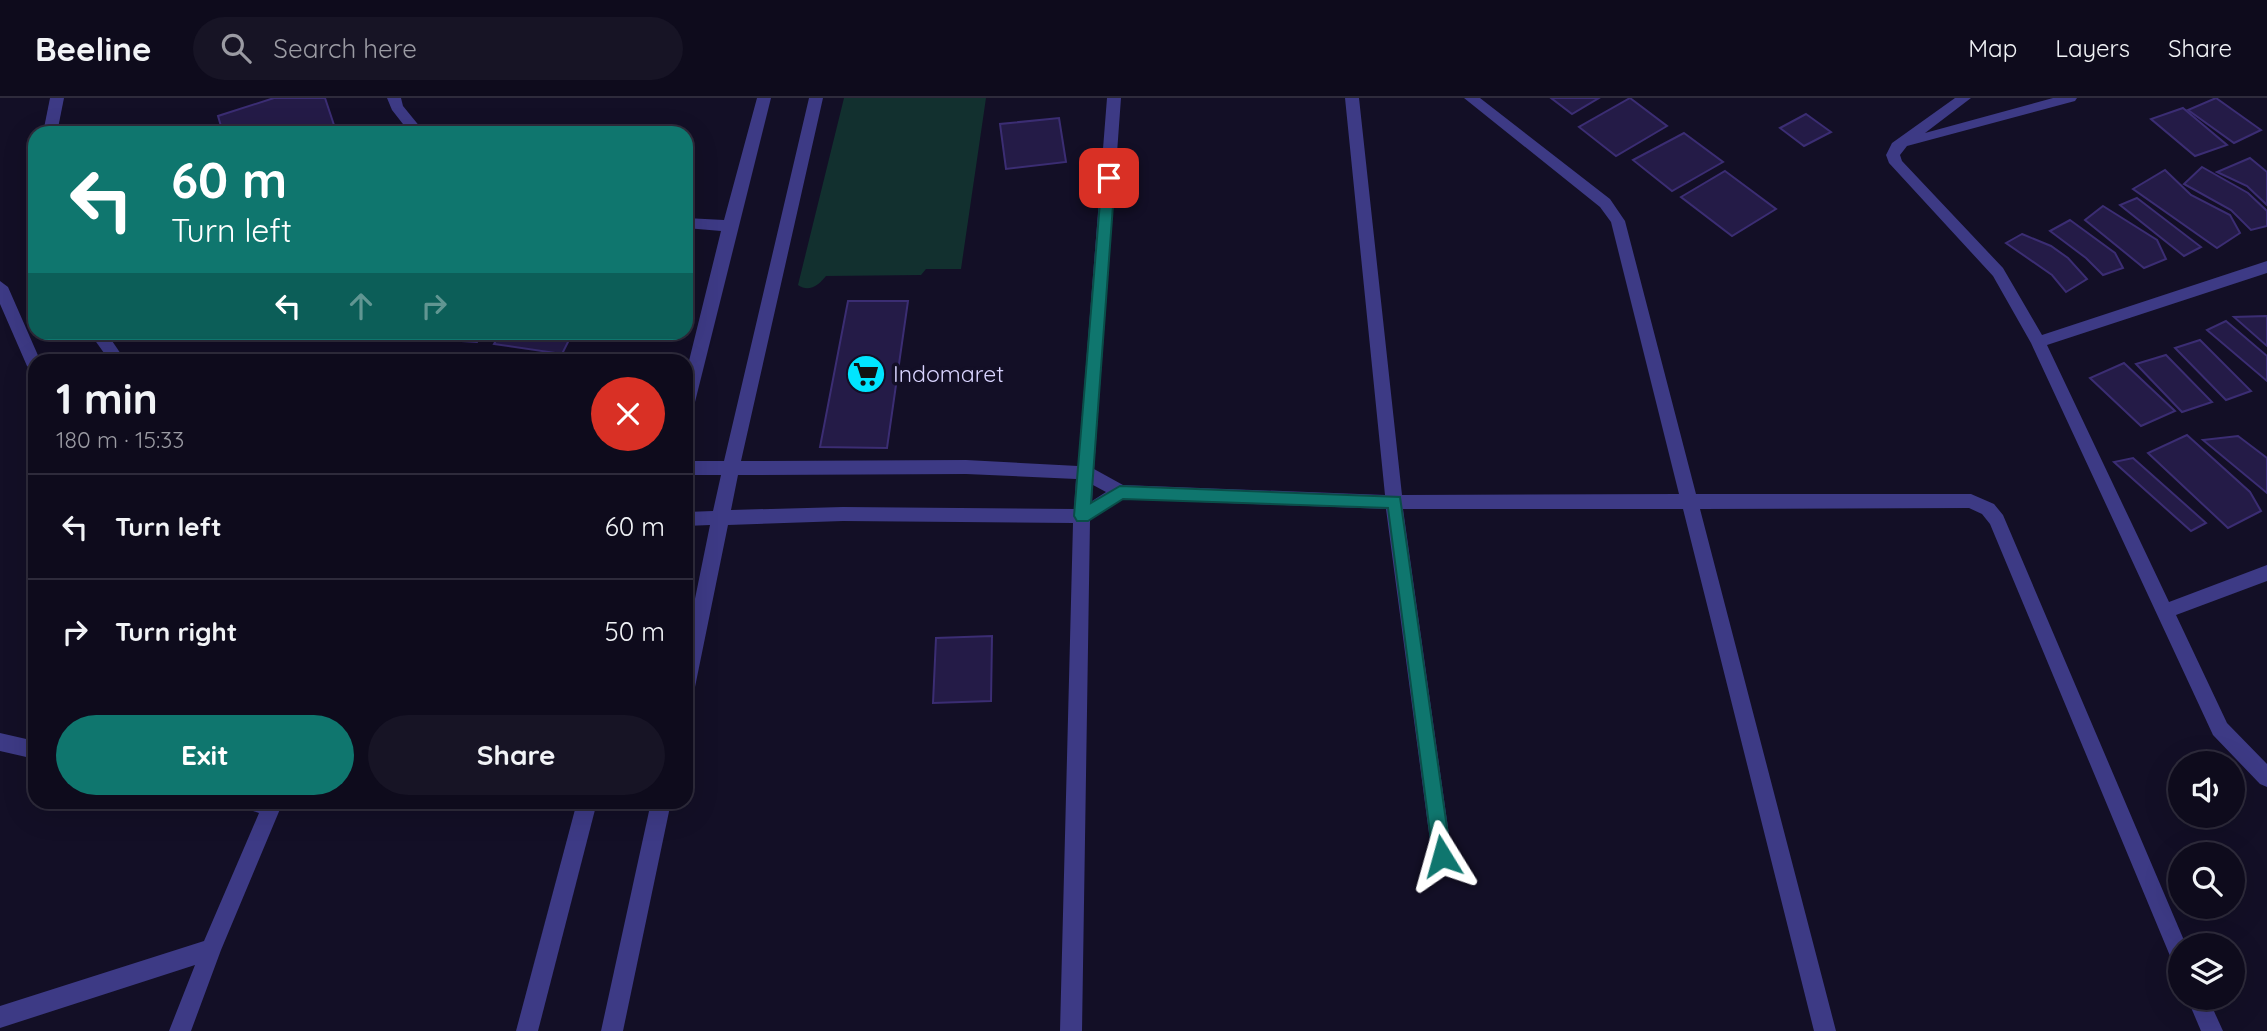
<!DOCTYPE html>
<meta charset="utf-8">
<style>
:root{--surface:#0e0b1c;--page:#171425;--text:#f1f3f6;--muted:#9b9ba3;--line:#2e2b3b;--accent:#0f766e}
body{margin:0;font-family:Quicksand,sans-serif;background:var(--page);color:var(--text);height:100vh;display:flex;flex-direction:column;font-size:26px;white-space:nowrap}
*{box-sizing:border-box;margin:0}
p{font-size:23px;color:var(--muted)}
.icon{flex:none;width:38px;height:38px;fill:none;stroke:currentColor;stroke-width:2;stroke-linecap:round;stroke-linejoin:round}
.map{position:relative;flex:1;overflow:hidden}
.side{position:absolute;left:28px;top:256px;width:665px;height:455px;display:flex;flex-direction:column;background:var(--surface);border-radius:21px;box-shadow:0 7px 28px #0002,0 0 0 2px var(--line)}
.side>*{flex:none}
.guide{position:absolute;left:28px;top:28px;width:665px;height:214px;border-radius:21px;box-shadow:0 7px 28px #0002,0 0 0 2px var(--line);background:#0f766e;color:#fff;overflow:hidden}
.controls{position:absolute;left:2168px;top:653px;display:grid;gap:14px}
.controls a{display:grid;place-items:center;width:77px;height:77px;border-radius:50%;background:var(--surface);box-shadow:0 7px 28px #0002,0 0 0 2px var(--line);font-size:35px}
.pin{position:absolute;display:grid;place-items:center;width:60px;height:60px;color:#fff;margin:-30px;border-radius:14px;box-shadow:0 4px 10px #0006}
.me{position:absolute;width:77px;margin:-38px;rotate:352deg;stroke-linejoin:round;filter:drop-shadow(0 0 5px #0008)}
.turn{display:flex;align-items:center;gap:24px;height:147px;padding:0 28px;font-size:32px}
.turn .icon{width:91px;height:91px;stroke-width:2.5}
.turn b{display:block;font-size:49px;line-height:60px}
.lanes{display:flex;align-items:center;height:66px;padding:0 28px;background:#0003;justify-content:center;gap:35px;direction:ltr}
.lanes .off{opacity:.35}
.round{display:grid;place-items:center;flex:none;width:74px;height:74px;border-radius:37px;background:var(--page)}
.overview{display:flex;align-items:center;justify-content:space-between;height:119px;padding:0 28px}
h1{font-size:42px;font-weight:800;line-height:52px}
.cta{display:flex;gap:14px;margin-top:auto;padding:14px 28px}
.cta a{flex:1;height:80px;border-radius:42px;background:var(--accent);color:#fff;font-size:28px;font-weight:800;line-height:80px;text-align:center}
.cta a+a{background:var(--page);color:var(--text)}
ul{padding:0;list-style:none}
li{display:flex;align-items:center;gap:21px;height:105px;padding:0 28px;border-top:2px solid var(--line)}
li div{flex:1}
li b{display:block;font-size:26px}
li em{font-style:normal}
header{display:flex;align-items:center;gap:42px;box-sizing:border-box;height:98px;padding:0 35px;background:var(--surface);border-bottom:2px solid var(--line)}
header strong{font-size:33px}
nav{display:flex;gap:38px;margin-inline-start:auto;font-size:24px}
.search{width:490px;height:63px;background:var(--page);display:flex;align-items:center;gap:18px;box-sizing:border-box;padding:0 24px;border-radius:38px;color:var(--muted);font-size:26px}
.map>svg:first-child{display:block}
.green{fill:#12302f}
.building{fill:#241b47;stroke:#3b2d73;stroke-width:2}
.lines{fill:none;stroke-linecap:round;stroke-linejoin:round}
.street{fill:#3d3a85;fill-rule:evenodd}
.route{fill:#0f766e;stroke:#0a4d48;stroke-width:2}
.labels{text-anchor:middle;stroke-width:7;stroke-linejoin:round;paint-order:stroke}
.poi-label{font-size:23px;fill:#d9d4ff;stroke:#130f26;text-anchor:start}
</style>
<header>
<strong>Beeline</strong>
<div class="search"><svg class="icon" aria-label="search" viewBox="0 0 24 24"><circle cx="10" cy="10" r="6"/><path d="M15 15l6 6"/></svg>Search here</div>
<nav><a>Map</a><a>Layers</a><a>Share</a></nav>
</header>
<div class="map">
<svg width="2267" height="933" viewBox="0 0 2267 933">
<rect width="100%" height="100%" fill="#130f26"/>
<!-- green -->
<path class="green" d="M844 0H986L961 171H926L921 177 826 178C819 187 809 195 798 187Z"/>
<!-- building -->
<g class="building">
<polygon points="274,0 325,0 334,27 310,35 223,35 218,18"/>
<polygon points="1551,0 1599,0 1572,16"/>
<polygon points="1630,0 1667,28 1616,58 1579,29"/>
<polygon points="2216,0 2261,32 2234,45 2188,12"/>
<polygon points="2183,10 2227,47 2195,58 2151,21"/>
<polygon points="1806,16 1831,34 1804,48 1780,30"/>
<polygon points="1059,20 1066,64 1006,71 1000,26"/>
<polygon points="1684,35 1723,64 1672,93 1633,62"/>
<polygon points="2250,60 2267,74 2267,107 2247,88 2217,74"/>
<polygon points="2202,69 2248,95 2267,113 2267,128 2251,132 2231,112 2184,86"/>
<polygon points="2165,72 2191,97 2230,117 2240,135 2217,150 2133,91"/>
<polygon points="1725,73 1776,111 1732,138 1681,99"/>
<polygon points="2137,100 2201,149 2184,158 2120,107"/>
<polygon points="2103,108 2157,142 2166,161 2144,170 2085,122"/>
<polygon points="2070,122 2115,155 2123,170 2103,177 2086,160 2050,133"/>
<polygon points="2022,136 2051,148 2068,160 2087,181 2066,194 2052,177 2006,145"/>
<polygon points="848,203 908,203 887,350 820,349"/>
<polygon points="2267,218 2267,248 2234,219"/>
<polygon points="2226,223 2267,258 2267,283 2207,232"/>
<polygon points="450,234 481,234 477,244 446,242"/>
<polygon points="501,234 573,234 562,256 494,246"/>
<polygon points="2200,242 2251,293 2226,302 2175,250"/>
<polygon points="2166,257 2212,304 2182,314 2136,266"/>
<polygon points="2124,265 2175,313 2141,328 2090,280"/>
<polygon points="2187,337 2250,394 2261,413 2228,430 2148,355"/>
<polygon points="2238,338 2267,360 2267,395 2203,342"/>
<polygon points="2133,360 2206,425 2191,433 2114,364"/>
<polygon points="992,538 991,603 933,605 936,540"/>
</g>
<g class="lines">
<!-- street -->
<g class="street">
<polygon points="50,0 64,0 57,35 43,35"/>
<polygon points="387,0 401,0 403,8 425,35 410,35 392,12"/>
<polygon points="757,0 771,0 694,308 686,314 686,275 721,133 686,130 686,120 724,122"/>
<path d="M809 0H823L741 363 966 362 1078 368 1107 0H1121L1094 371 1123 387 1385 397 1345 0H1359L1402 397 1679 396 1611 124 1600 109 1464 0H1480L1610 101 1625 123 1696 396H1971L1994 406 2003 417 2186 847H2180V868L2173 865 1990 426 1982 416 1969 410 1700 411 1836 933H1814L1683 411H1403L1452 758 1449 765 1442 768 1435 765 1432 758 1386 411 1123 401 1090 422 1082 933H1060L1073 425 843 423 728 427 695 589 693 595 686 597V545L710 427 686 428V414L713 413 721 377H686V363H724ZM966 376 1076 381 1074 411 843 409 731 412 738 377ZM1093 387 1106 394 1092 403Z"/>
<polygon points="1955,0 1971,0 1925,35 2053,0 2077,0 2075,3 1907,48 1900,57 1902,63 2003,170 2042,237 2267,163 2267,175 2047,247 2169,504 2267,467 2267,483 2176,517 2227,625 2267,666 2267,689 2260,686 2213,637 2031,245 1993,178 1889,65 1886,57 1892,45"/>
<polygon points="0,183 8,189 40,262 35,262 35,274 27,268 0,206"/>
<polygon points="89,234 106,234 125,262 109,262"/>
<polygon points="0,635 35,643 35,661 0,653"/>
<polygon points="244,704 283,704 221,852 191,933 169,933 195,867 0,930 0,908 204,843 259,715 247,711"/>
<polygon points="577,704 597,704 538,933 516,933"/>
<polygon points="651,704 671,704 623,933 601,933"/>
<polygon points="2187,900 2208,900 2223,933 2201,933"/>
</g>
</g>
<!-- route -->
<polygon class="route" points="1109,76 1115,80 1091,405 1120,388 1400,399 1451,758 1448,764 1442,767 1436,764 1433,758 1388,410 1123,401 1088,423 1077,423 1074,418 1102,80"/>
<!-- icons -->
<defs>
<g id="supermarket-disc" transform="scale(2.0125)"><circle r="9.5" fill="#00e5ff" stroke="#130f26"/><path d="M-6-5.5h2.5l.6 2H6L4.5 2H-2.5L-4.4-4H-6ZM-1.5 3.2a1.3 1.3 0 1 0 .1 0ZM3 3.2a1.3 1.3 0 1 0 .1 0Z" fill="#111"/></g>
</defs>
<g fill-rule="evenodd">
<use href="#supermarket-disc" x="866" y="276"/>
</g>
<g class="labels">
<!-- poi labels -->
<g class="poi-label">
<text x="893" y="284">Indomaret</text>
</g>
</g>
</svg>
<div class="controls">
<a><svg class="icon" aria-label="sound" viewBox="0 0 24 24"><path d="M4 9h4l5-4v14l-5-4H4zM17 9q2 3 0 6"/></svg></a>
<a><svg class="icon" aria-label="search" viewBox="0 0 24 24"><circle cx="10" cy="10" r="6"/><path d="M15 15l6 6"/></svg></a>
<a><svg class="icon" aria-label="layers" viewBox="0 0 24 24"><path d="M12 4l9 5-9 5-9-5zM3 14l9 5 9-5"/></svg></a>
</div>
<div class="pin" style="left:1109px;top:80px;background:#d93025"><svg class="icon" aria-label="arrive" viewBox="0 0 24 24"><path d="M6 21V4h12l-3 4 3 4H6"/></svg></div>
<svg class="me" style="left:1442px;top:758px" viewBox="-20 -20 40 40"><path d="M0-17L14 15 0 8-14 15z" fill="#0f766e" stroke="#fff" stroke-width="4"/></svg>
<div class="guide">
<div class="turn"><svg class="icon" aria-label="left" viewBox="0 0 24 24"><path d="M17 20v-9H6M10 6l-5 5 5 5"/></svg><div><b>60 m</b>Turn left</div></div>
<div class="lanes"><svg class="icon" aria-label="left" viewBox="0 0 24 24"><path d="M17 20v-9H6M10 6l-5 5 5 5"/></svg><svg class="icon off" aria-label="ahead" viewBox="0 0 24 24"><path d="M12 20V5M6 11l6-6 6 6"/></svg><svg class="icon off" aria-label="right" viewBox="0 0 24 24"><path d="M7 20v-9h11M14 6l5 5-5 5"/></svg></div>
</div>
<section class="side">
<div class="overview"><div><h1>1 min</h1><p>180 m · 15:33</p></div><a class="round" style="background:#d93025;color:#fff"><svg class="icon" aria-label="close" viewBox="0 0 24 24"><path d="M6 6l12 12M18 6L6 18"/></svg></a></div>
<ul>
<li><svg class="icon" aria-label="left" viewBox="0 0 24 24"><path d="M17 20v-9H6M10 6l-5 5 5 5"/></svg><div><b>Turn left</b></div><em>60 m</em></li>
<li><svg class="icon" aria-label="right" viewBox="0 0 24 24"><path d="M7 20v-9h11M14 6l5 5-5 5"/></svg><div><b>Turn right</b></div><em>50 m</em></li>
</ul>
<div class="cta"><a>Exit</a><a>Share</a></div>
</section>
</div>
